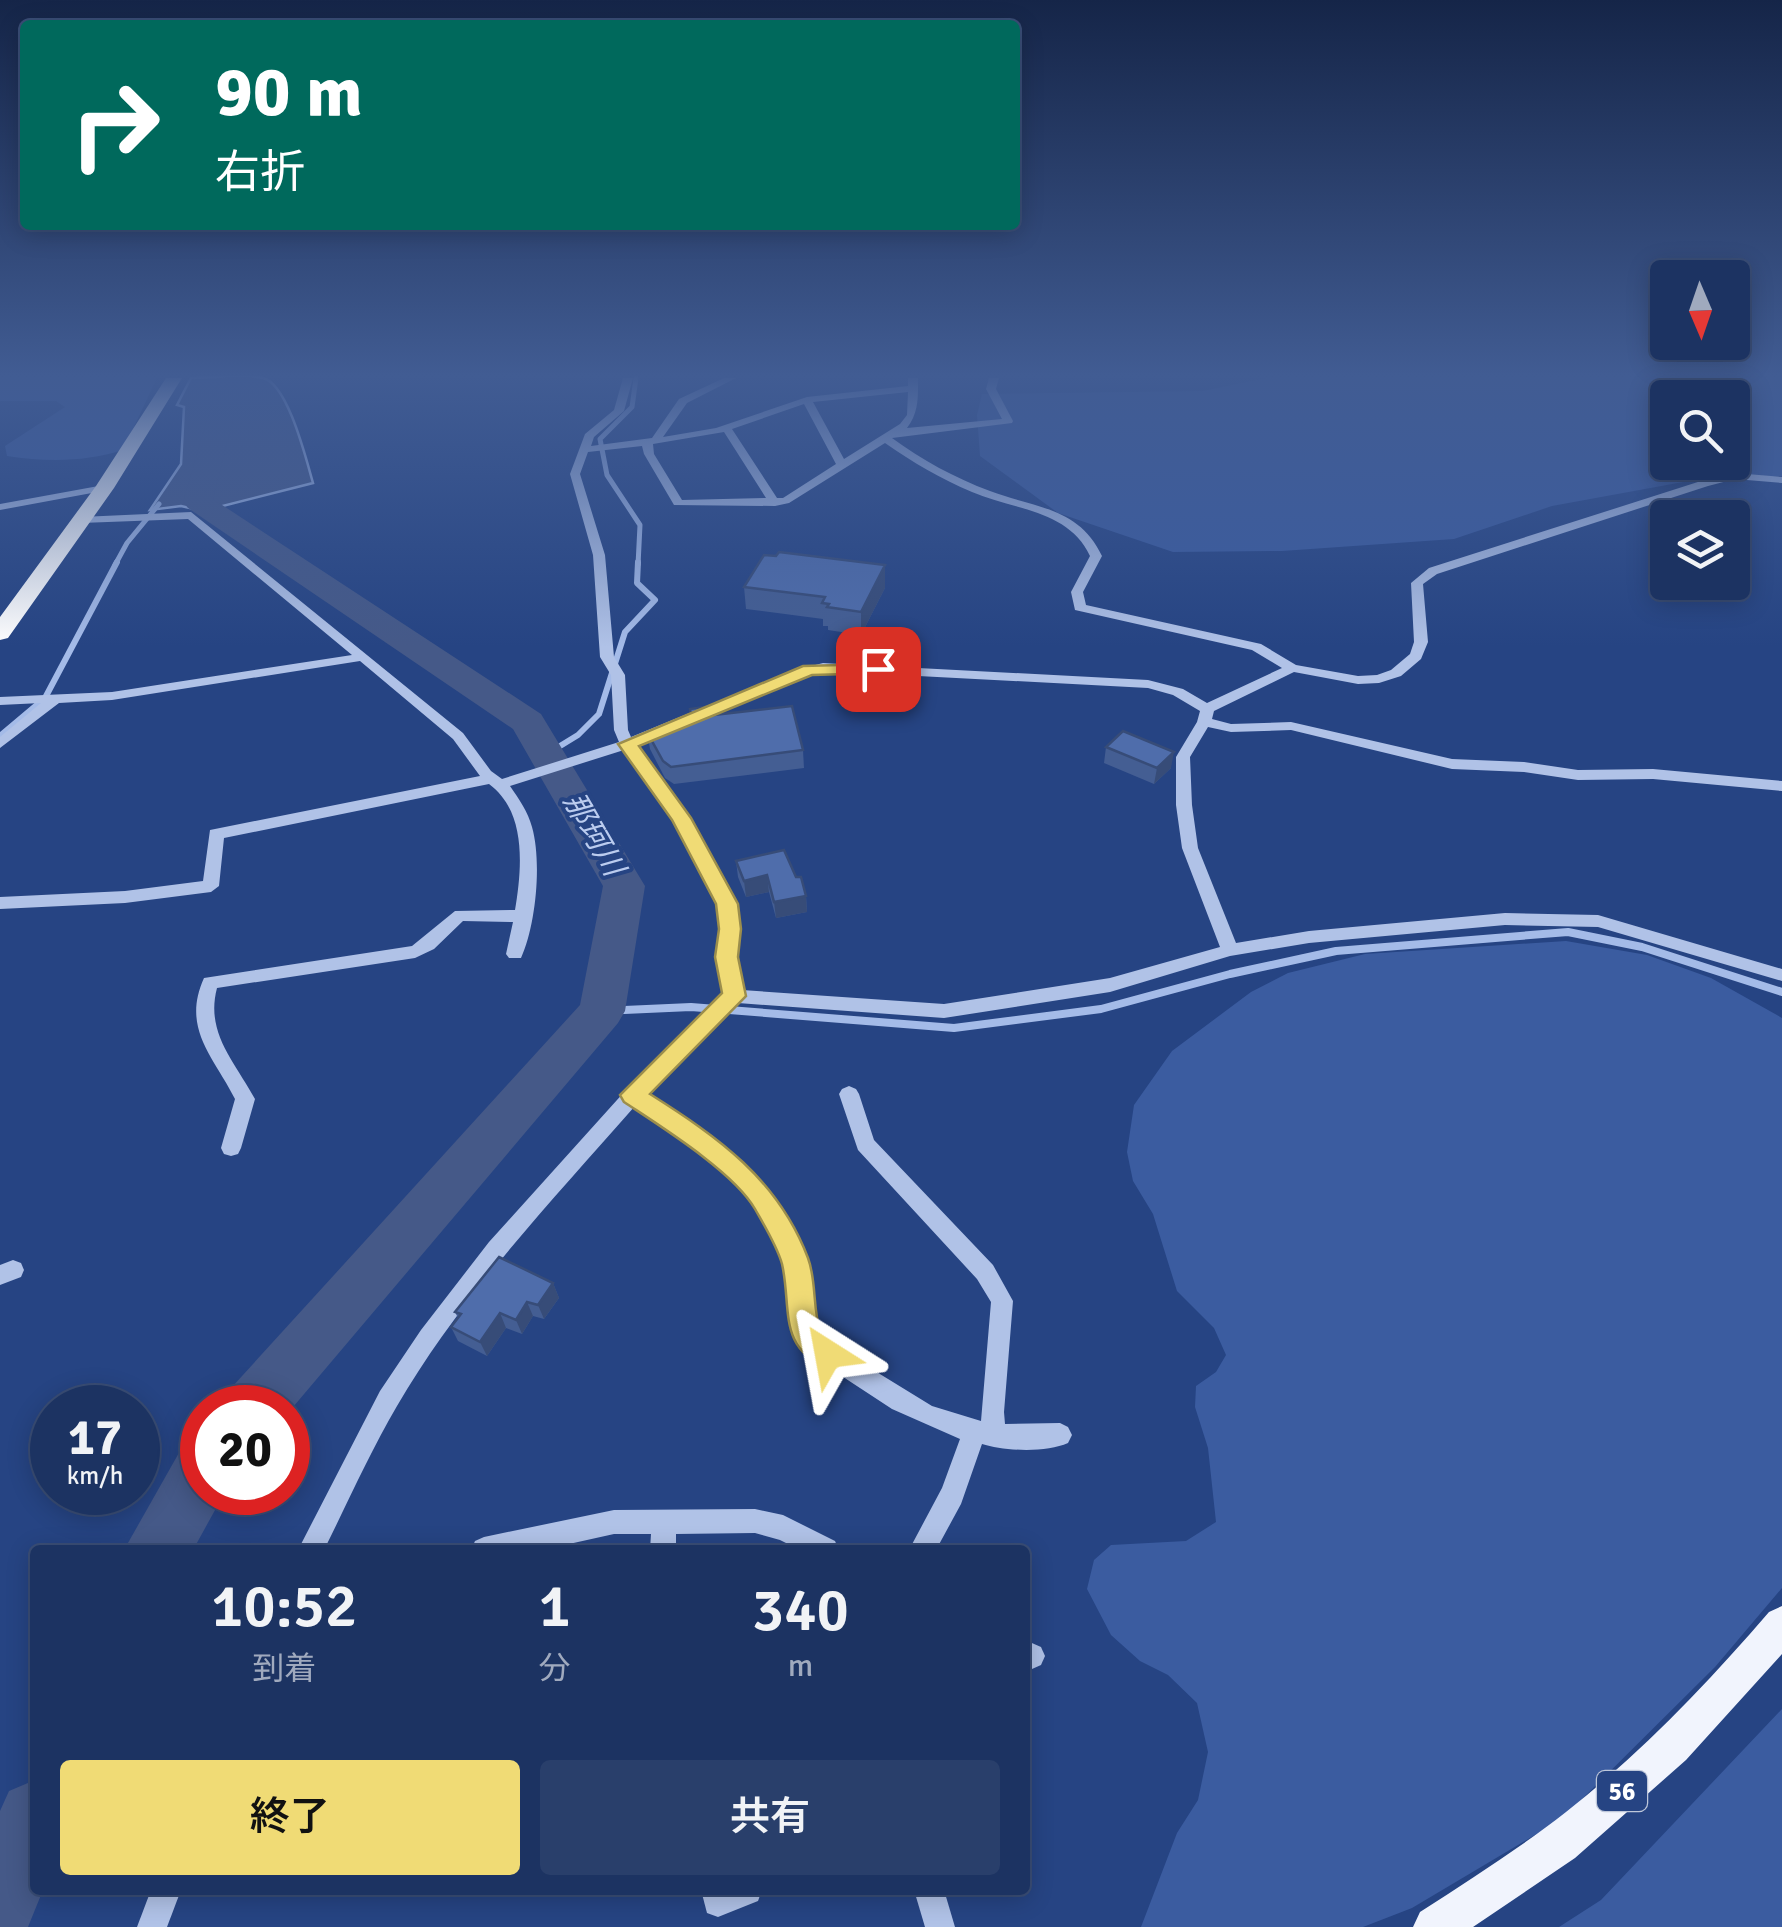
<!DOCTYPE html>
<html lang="ja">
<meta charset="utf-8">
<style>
:root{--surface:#1c3362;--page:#293f6b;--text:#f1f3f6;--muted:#a0aabe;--line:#3a4e77;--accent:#f0db75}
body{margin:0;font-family:Signika,"Noto Sans JP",sans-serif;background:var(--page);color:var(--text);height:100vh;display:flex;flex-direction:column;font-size:38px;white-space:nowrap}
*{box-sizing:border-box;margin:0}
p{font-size:32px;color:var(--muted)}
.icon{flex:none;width:55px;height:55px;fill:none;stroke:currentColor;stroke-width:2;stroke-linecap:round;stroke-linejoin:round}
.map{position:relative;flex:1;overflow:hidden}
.sheet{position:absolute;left:30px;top:1545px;width:1000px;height:350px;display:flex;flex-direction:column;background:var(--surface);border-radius:10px;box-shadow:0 5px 25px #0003,0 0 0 2px var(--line)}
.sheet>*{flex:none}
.banner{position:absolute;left:20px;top:20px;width:1000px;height:210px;border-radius:10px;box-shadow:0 5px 25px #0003,0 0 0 2px var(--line);background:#00695c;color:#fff;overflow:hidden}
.needle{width:65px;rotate:178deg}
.buttons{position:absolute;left:1650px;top:260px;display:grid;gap:20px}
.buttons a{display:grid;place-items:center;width:100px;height:100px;border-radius:10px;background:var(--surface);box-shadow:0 5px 25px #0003,0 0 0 2px var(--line);font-size:50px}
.speed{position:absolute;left:30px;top:1385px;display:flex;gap:20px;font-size:50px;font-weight:700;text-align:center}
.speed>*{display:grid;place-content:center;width:130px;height:130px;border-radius:50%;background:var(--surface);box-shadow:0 5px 25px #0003,0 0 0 2px var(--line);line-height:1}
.speed small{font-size:25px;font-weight:400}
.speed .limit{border:15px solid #d22;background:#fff;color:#111}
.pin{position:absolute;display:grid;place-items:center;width:85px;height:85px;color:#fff;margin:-42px;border-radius:20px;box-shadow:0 5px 15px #0006}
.me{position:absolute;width:110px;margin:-55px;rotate:326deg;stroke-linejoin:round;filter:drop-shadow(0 0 8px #0008)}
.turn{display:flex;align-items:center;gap:35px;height:210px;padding:0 30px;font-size:45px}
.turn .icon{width:130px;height:130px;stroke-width:2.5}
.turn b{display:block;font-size:70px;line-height:85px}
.eta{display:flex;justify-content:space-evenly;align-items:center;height:170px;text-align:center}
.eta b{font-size:60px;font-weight:600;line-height:70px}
.button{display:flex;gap:20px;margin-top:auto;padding:20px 30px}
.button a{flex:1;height:115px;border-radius:10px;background:var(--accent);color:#111;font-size:40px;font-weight:600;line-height:115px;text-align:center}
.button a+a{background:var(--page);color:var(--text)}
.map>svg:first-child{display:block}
.green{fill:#3b5ca0;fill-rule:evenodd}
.water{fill:#455988;stroke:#a4bbe8;stroke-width:2.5}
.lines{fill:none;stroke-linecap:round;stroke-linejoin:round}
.stream-far2{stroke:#a4bbe8;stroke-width:5}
.stream-far1{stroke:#a4bbe8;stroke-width:6}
.stream{stroke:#a4bbe8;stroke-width:8}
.river{fill:#455988;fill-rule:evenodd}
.minor{fill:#b0c2e7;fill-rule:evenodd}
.major{fill:#f1f4fd;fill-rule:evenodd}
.highway{fill:#fff;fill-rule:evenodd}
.wall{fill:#445e93}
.shaded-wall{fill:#374c78}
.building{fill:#4f6dab;stroke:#374c78;stroke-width:2.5}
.route{fill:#f0db75;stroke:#9c8e4c;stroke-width:2.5}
.labels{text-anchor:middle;stroke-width:8;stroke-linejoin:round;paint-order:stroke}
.shield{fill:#264483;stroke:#bec7da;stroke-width:2.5}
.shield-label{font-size:25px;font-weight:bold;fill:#fff}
.water-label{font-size:30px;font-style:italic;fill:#bbccef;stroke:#264483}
</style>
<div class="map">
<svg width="1782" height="1927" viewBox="0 0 1782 1927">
<rect width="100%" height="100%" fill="#264483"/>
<!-- green -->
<g class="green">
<path d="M0 378H157L123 450C85 462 47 462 7 456L5 446 65 407 56 401H0Z"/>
<path d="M1266 378H1782V476H1716L1552 506 1454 539 1282 551 1173 552 1058 513 980 456 977 415 982 394 1203 391ZM1668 398H1732V462H1668Z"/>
<polygon points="1566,941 1647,955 1711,978 1782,1018 1782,1588 1715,1667 1562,1819 1412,1908 1363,1927 1141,1927 1177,1833 1198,1800 1208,1752 1197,1703 1168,1675 1140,1661 1111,1635 1087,1589 1094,1560 1111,1545 1186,1541 1216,1522 1208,1448 1195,1407 1196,1386 1216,1372 1226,1355 1214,1328 1177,1291 1153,1214 1133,1181 1127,1152 1134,1105 1172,1051 1251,992 1288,973 1365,954"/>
<polygon points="1782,1709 1782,1927 1559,1927 1601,1900"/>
</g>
<!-- water -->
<path class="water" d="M191 378C213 378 242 373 263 378 288 384 306 459 313 483L203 511 181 506 150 510 181 464 184 407 177 405Z"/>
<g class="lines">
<!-- stream-far2 -->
<g class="stream-far2">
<polyline points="636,378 632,407 600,439 607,475 640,525 638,565"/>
<polyline points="115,565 127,543 159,504"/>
</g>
<!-- stream-far1 -->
<g class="stream-far1">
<polyline points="0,736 45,698 117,562"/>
<polyline points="547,754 578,735 599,714 625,632 655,600 637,583 638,562"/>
</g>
<!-- stream -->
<polyline class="stream" points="602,1011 691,1007 954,1028 1101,1009 1230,974 1336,951 1568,932 1642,947 1782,992"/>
<!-- river -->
<g class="river">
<polygon points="219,378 243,378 213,499 541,714 645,886 625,1011 618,1023 288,1413 288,1408 223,1408 232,1387 580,1005 603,886 513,729 188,508 183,502"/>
<polygon points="202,1442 202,1492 225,1492 193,1550 124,1550 180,1451"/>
<polygon points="35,1780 35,1890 43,1890 28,1927 0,1927 0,1811 9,1791"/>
</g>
<!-- minor -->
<g class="minor">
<path d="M623 378H633L624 411 594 437 591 446 652 438 679 399 724 378H736L687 403 663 437 716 428 807 397 908 386V378H918C918 397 919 412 907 428L1002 419 986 389 989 378H999L996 389 1013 421 1012 423 892 438C922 460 955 478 990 491 1035 508 1079 507 1102 556L1083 592 1086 605 1261 644 1296 665 1358 676 1377 675 1391 670 1410 654 1414 642 1411 583 1429 568 1701 481 1735 473 1782 477V483L1735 479 1708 486 1437 574 1423 584 1428 642 1421 659 1401 676 1379 683 1358 684 1294 672 1214 711 1212 719 1231 724 1291 722 1452 759 1524 762 1578 770 1653 769 1782 781V791L1653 779 1578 780 1524 772 1452 769 1291 730 1231 732 1208 727 1190 757 1192 805 1198 848 1236 943 1309 931 1505 913 1598 915 1782 969V981L1598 927 1505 925 1309 943 1230 956 1110 992 944 1018 738 1003 646 1094C712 1136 779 1182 805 1259 814 1284 805 1312 818 1336L932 1406 981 1421 991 1302 977 1279 858 1150 839 1094 842 1089 849 1086 856 1089 859 1094 874 1140 993 1265 1013 1301 1004 1412 1005 1424 1060 1423 1068 1427 1072 1435 1068 1443C1046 1453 1004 1451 982 1444L961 1504 936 1550H909L942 1488 960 1439 892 1409 802 1350 790 1325 784 1261 761 1214 722 1170 635 1106C551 1202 461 1296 397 1406 370 1452 348 1502 324 1550H298L380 1391 421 1330 489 1242 626 1090 725 994 718 957 721 929 719 904 674 820 624 750 510 786C519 799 528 812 532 827 542 862 536 925 521 958H509L506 954 513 922 463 921 434 949 415 958 217 988C205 1033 235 1062 255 1099L241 1148 238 1154 231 1156 224 1154 221 1148 235 1099C214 1057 181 1029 204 978L412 946 455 911 515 910C522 868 527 812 489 784L224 838 219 886 211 892 125 903 0 909V897L125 891 203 881 210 830 480 776 453 739 360 661 112 700 59 703 0 748V737L41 703 0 705V697L112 692 352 655 188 519 81 523 75 520 81 517 191 512 463 733 491 771 502 779 619 742 614 730 611 675 600 657 593 555 570 474 585 434 614 410ZM908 392 907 415 900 424 844 459 813 402ZM804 404 836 464 783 498H777L732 429ZM724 432 766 498 682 500 654 454 653 444ZM885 443C912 462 941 479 972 492 1014 510 1069 510 1090 556L1071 592 1075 610 1252 650 1282 668 1207 703 1183 689 1148 680 823 663 792 671 631 737 628 730 625 675 614 657 605 555 580 474 588 452 642 446 644 454 674 505 775 506 789 503ZM823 671 1148 688 1173 695 1200 711 1197 722 1176 757V805L1182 848 1220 947 1110 978 944 1004 742 990 736 957 739 929 735 904 689 819 636 746 802 677Z"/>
<polygon points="104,485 110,488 108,490 0,510 0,504"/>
<polygon points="13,1260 21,1263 24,1270 21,1277 0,1285 0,1265"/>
<polygon points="755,1509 783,1515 835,1541 839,1550 800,1550 780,1540 755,1533 676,1534 676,1550 650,1550 651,1534 614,1534 542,1550 471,1550 475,1541 484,1537 614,1510"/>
<polygon points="1025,1640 1041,1647 1045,1656 1041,1665 1032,1669 1025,1666"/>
<polygon points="151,1890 181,1890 167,1927 137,1927"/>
<polygon points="701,1890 762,1890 758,1901 718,1917 707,1913"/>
<polygon points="914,1890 944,1890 955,1927 925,1927"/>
</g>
<!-- major -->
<path class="major" d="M1782 1606V1654L1686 1760 1575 1858 1473 1927H1413L1420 1912C1469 1880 1520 1848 1566 1812 1641 1753 1707 1684 1769 1612Z"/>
<!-- highway -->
<polygon class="highway" points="166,378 182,378 114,488 8,638 0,640 0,617 96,486"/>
</g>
<!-- wall -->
<g class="wall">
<polygon points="776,556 885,588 861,635 828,630 828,626 823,626 823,619 746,609 744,587"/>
<polygon points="713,715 803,750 804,768 674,784 665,778 650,749 647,732"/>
<polygon points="1106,747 1171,768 1154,784 1104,763"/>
<polygon points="736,861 796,877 806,896 807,912 776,918 769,892 746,897 738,877"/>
<polygon points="553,1283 559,1298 544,1319 533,1316 522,1334 506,1328 487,1356 458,1341 451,1327 458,1318 455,1312"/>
</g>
<!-- shaded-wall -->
<g class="shaded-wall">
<polygon points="885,565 885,588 861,635 861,612"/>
<polygon points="1174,752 1171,768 1154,784 1157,768"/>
<polygon points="767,875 769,892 746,897 744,881"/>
<polygon points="806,896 807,912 776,918 774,902"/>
<polygon points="553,1283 559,1298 544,1319 538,1305"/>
<polygon points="527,1302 533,1316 522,1334 516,1320"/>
<polygon points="500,1313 506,1328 487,1356 480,1342"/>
</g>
<!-- building -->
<g class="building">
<polygon points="779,552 885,565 861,612 827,607 829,604 822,603 825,597 744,587 764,555 776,556"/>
<polygon points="712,706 713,715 792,706 803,750 671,767 663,761 647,732 692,721 690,709"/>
<polygon points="1123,731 1174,752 1157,768 1106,747"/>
<polygon points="784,850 796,877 801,877 806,896 774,902 767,875 744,881 736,861"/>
<polygon points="499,1257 553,1283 538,1305 527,1302 516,1320 500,1313 480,1342 451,1327 461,1314 455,1312"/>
</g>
<!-- sky -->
<linearGradient id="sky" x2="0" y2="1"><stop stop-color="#152548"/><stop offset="0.58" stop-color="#415c93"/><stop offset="1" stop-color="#415c93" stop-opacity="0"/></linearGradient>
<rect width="1782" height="647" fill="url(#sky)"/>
<!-- route -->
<path class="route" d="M878 664 884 665V673L812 675 639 746 691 818 738 904 741 929 738 957 746 996 650 1094C718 1137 778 1179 808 1258 817 1282 812 1309 821 1334L839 1344 843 1354 839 1364 828 1368C777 1348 792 1308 782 1264 777 1246 764 1225 755 1209 734 1172 660 1126 624 1102L620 1095 722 993 715 957 719 929 716 904 672 820 618 744 803 666Z"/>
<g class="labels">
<!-- shield labels -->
<rect class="shield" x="1597" y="1771" width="50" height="40" rx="8"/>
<g class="shield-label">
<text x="1622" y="1800">56</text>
</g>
<!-- water labels -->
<g class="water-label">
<text transform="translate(594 834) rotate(60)" y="10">那珂川</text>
</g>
</g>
</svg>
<div class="buttons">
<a><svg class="needle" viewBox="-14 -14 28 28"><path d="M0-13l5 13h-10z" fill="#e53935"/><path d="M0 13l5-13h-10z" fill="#a0aabe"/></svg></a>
<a><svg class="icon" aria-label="search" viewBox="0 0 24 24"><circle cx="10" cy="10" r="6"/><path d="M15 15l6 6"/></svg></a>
<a><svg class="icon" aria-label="layers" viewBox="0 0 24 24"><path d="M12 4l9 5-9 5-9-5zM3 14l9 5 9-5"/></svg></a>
</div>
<div class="speed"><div>17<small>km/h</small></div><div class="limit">20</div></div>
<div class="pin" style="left:878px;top:669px;background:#d93025"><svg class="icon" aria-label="arrive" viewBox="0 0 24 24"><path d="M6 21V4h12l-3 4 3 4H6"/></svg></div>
<svg class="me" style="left:828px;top:1354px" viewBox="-20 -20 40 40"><path d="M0-17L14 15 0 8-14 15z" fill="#f0db75" stroke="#fff" stroke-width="4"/></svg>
<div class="banner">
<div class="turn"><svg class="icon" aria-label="right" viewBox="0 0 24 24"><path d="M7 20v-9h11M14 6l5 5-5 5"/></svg><div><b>90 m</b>右折</div></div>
</div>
<section class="sheet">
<div class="eta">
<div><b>10:52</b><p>到着</p></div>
<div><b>1</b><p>分</p></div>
<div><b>340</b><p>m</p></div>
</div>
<div class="button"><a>終了</a><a>共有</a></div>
</section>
</div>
